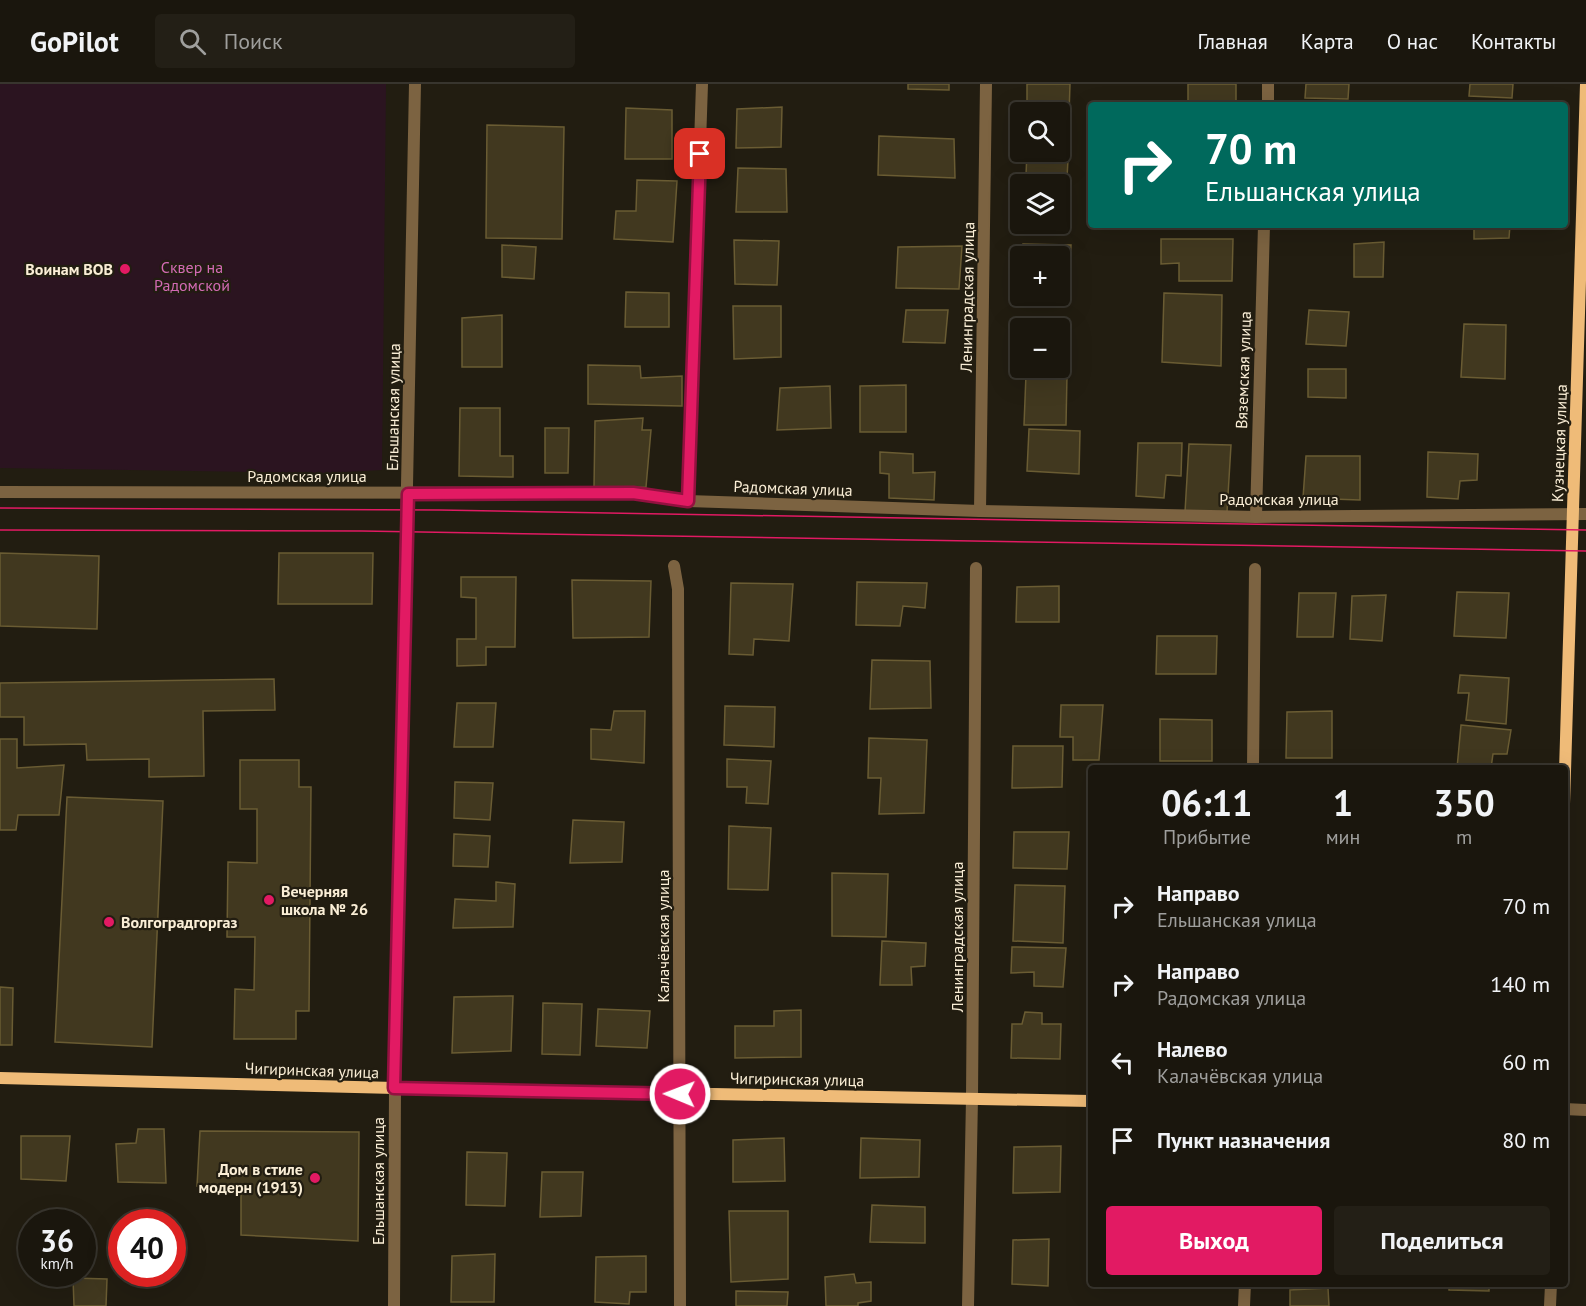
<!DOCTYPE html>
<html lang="ru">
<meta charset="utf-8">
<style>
:root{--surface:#1a160d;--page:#231f16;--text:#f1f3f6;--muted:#9f9f9d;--line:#38352e;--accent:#e21a63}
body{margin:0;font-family:"PT Sans",sans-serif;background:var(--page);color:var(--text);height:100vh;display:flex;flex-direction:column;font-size:22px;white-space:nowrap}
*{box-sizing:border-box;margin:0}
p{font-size:20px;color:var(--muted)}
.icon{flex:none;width:33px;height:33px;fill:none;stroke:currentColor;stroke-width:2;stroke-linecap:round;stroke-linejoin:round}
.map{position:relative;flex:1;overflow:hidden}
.side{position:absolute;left:1088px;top:681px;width:480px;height:522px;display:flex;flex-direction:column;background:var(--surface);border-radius:6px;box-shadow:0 6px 24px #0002,0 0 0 2px var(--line)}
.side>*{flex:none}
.banner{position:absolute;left:1088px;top:18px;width:480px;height:126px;border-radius:6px;box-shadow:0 6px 24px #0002,0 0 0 2px var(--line);background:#00695c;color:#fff;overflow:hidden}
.tools{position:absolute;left:1010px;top:18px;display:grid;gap:12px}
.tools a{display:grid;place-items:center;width:60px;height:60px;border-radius:6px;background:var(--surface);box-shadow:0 6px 24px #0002,0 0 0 2px var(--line);font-size:30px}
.speed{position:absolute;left:18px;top:1125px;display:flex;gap:12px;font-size:30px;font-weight:700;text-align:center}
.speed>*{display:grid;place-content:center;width:78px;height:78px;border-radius:50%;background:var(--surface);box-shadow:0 6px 24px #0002,0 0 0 2px var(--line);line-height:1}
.speed small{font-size:15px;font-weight:400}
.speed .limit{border:9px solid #d22;background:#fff;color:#111}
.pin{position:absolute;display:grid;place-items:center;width:51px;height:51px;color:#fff;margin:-26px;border-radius:12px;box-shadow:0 3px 9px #0006}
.me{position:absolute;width:66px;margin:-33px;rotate:271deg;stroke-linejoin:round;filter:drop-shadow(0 0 4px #0008)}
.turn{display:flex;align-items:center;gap:21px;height:126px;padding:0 18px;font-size:27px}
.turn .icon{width:78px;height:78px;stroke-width:2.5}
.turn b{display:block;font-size:42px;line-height:51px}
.eta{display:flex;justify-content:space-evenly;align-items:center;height:102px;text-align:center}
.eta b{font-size:36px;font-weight:700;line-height:42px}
.cta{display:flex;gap:12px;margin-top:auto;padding:12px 18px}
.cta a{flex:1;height:69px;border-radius:6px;background:var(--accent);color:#fff;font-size:24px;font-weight:700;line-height:69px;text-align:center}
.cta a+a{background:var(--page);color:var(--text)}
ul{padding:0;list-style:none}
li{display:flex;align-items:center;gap:18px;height:78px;padding:0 18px}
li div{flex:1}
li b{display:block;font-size:22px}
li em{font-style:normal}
header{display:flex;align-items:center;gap:36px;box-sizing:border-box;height:84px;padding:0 30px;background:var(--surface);border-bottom:2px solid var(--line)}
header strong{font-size:28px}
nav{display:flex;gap:33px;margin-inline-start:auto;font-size:21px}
.search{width:420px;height:54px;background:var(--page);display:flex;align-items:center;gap:15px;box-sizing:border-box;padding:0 21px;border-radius:6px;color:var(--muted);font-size:22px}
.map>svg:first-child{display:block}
.green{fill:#2b1420}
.building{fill:#41381f;stroke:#6a5c33;stroke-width:1.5}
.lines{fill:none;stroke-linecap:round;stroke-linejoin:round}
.street{stroke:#7c6341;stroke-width:12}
.secondary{stroke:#efbb78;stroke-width:12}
.tram{stroke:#e21a63;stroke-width:1.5}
.route-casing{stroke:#931140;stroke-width:15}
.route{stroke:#e21a63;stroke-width:10}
.poi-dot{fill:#e21a63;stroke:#221d11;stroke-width:2}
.labels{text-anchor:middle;stroke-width:4.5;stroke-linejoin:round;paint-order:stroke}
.park-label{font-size:16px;fill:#d26ab4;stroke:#221d11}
.poi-label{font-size:16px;font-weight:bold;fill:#faeed6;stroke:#221d11;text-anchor:end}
.street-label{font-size:16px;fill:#faeed6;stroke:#221d11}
</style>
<header>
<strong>GoPilot</strong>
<div class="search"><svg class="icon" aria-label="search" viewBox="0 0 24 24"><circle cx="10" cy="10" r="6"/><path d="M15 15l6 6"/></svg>Поиск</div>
<nav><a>Главная</a><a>Карта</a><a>О нас</a><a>Контакты</a></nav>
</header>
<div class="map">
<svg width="1586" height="1222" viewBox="0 0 1586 1222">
<rect width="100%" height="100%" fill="#221d11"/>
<!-- green -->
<polygon class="green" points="0,0 386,0 382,386 326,389 0,384"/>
<!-- building -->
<g class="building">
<polygon points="908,0 949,0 949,6 908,5"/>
<polygon points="1027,0 1070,0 1069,31 1059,31 1059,28 1027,28"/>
<rect x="1188" y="0" width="48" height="21"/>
<polygon points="1306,0 1349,0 1348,15 1305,14"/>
<polygon points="1470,0 1513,0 1512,14 1469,12"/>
<polygon points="782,23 781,63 736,64 737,25"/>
<polygon points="626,24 672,26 672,75 625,75"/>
<polygon points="1059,37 1070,38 1067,94 1026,91 1027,68 1059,68"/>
<polygon points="487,41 564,43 562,155 486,154"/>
<polygon points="879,52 954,55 955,94 878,91"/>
<polygon points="738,84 786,85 787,128 736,128"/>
<polygon points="637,96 677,97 673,158 614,155 616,127 636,127"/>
<polygon points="1023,97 1066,98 1065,141 1021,141 1059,140 1059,100 1023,100"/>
<polygon points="1474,141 1510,141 1509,154 1474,155"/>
<polygon points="1161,155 1233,155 1232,197 1179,197 1179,179 1161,180"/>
<polygon points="734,156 779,157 777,201 735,200"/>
<polygon points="1384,158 1383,193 1354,193 1354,160"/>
<polygon points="1023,160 1071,161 1068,216 1022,214 1022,212 1059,212 1059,172 1023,172"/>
<polygon points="502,161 536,163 534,195 502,193"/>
<polygon points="962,162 959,205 896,204 898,163"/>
<polygon points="626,208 669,209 669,243 625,243"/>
<polygon points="1164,209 1222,211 1221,282 1162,278"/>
<polygon points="733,222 781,222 781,273 734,275"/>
<polygon points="906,226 948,226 945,259 903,258"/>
<polygon points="1309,226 1349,228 1346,262 1306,260"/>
<polygon points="502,231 502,283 462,283 462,234"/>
<polygon points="1464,240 1506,241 1505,295 1461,293"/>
<polygon points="588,281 640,282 641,294 682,292 682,322 588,320"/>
<polygon points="1308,285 1346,285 1346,314 1308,313"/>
<polygon points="1026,290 1067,291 1066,341 1024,341"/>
<polygon points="906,301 906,348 860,348 860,302"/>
<polygon points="830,302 831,344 777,346 780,304"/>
<polygon points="460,324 500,324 500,372 513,372 513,393 459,392"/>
<polygon points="643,334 642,346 651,346 646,403 594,404 595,337"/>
<polygon points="545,344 569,344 568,389 545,389"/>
<polygon points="1029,345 1080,347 1079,390 1027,387"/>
<polygon points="1138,359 1182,359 1181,392 1166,391 1164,414 1136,412"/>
<polygon points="1189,360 1231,361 1227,428 1185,428"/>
<polygon points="880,368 913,370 913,389 935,388 934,416 889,414 889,390 880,389"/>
<polygon points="1428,368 1478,370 1477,396 1460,397 1458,415 1427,413"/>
<polygon points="1306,372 1360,372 1360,416 1303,414"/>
<polygon points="0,469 99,472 97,545 0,542"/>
<polygon points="279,469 373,469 372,520 278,520"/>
<polygon points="461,493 516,493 515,563 486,563 486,581 457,582 457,555 476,555 476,514 461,513"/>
<polygon points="572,496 651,497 649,553 573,554"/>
<polygon points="857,498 927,499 925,524 903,522 900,542 856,541"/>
<polygon points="731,499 793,500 789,557 754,555 753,571 729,570"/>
<polygon points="1059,502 1059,538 1016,538 1017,503"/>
<polygon points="1457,508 1509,509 1506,554 1454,552"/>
<polygon points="1299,509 1336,509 1333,553 1297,553"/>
<polygon points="1386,511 1382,557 1350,555 1352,512"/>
<polygon points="1157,552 1217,552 1216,590 1156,590"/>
<polygon points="872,576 930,577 931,624 870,625"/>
<polygon points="1460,591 1509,594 1506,640 1466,636 1469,609 1458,609"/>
<polygon points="274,595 275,626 203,627 204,692 149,693 149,675 87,676 86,660 24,661 24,633 0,633 0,599"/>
<polygon points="457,619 496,619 493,663 454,663"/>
<polygon points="1061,621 1103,621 1099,676 1073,676 1073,653 1060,653"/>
<polygon points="725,622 775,623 774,663 724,661"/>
<polygon points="614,627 645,627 644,679 591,675 591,645 611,646"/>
<polygon points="1332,627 1332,674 1286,674 1287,628"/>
<polygon points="1160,635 1212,636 1212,677 1160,677"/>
<polygon points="1461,641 1511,646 1507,670 1493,670 1491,684 1457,684"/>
<polygon points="869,654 927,656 924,729 879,730 881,694 868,694"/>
<polygon points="0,655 17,655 17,684 64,681 59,731 18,731 16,746 0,746"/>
<polygon points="1013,662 1063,662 1062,703 1012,704"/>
<polygon points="727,675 771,677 768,720 746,719 747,703 727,703"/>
<polygon points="240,676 299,676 299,703 311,703 309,927 296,927 296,955 234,955 235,905 254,906 255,853 227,853 228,778 257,779 257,725 240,725"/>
<polygon points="455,698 493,699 490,736 454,734"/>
<polygon points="67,713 163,717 152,963 55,958"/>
<polygon points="573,736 624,738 622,778 570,779"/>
<polygon points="729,742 771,744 768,806 728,805"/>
<polygon points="1014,748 1069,748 1067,785 1013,784"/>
<polygon points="454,750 490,752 488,783 453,782"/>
<polygon points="832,789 888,790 886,853 832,852"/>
<polygon points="496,798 515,800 513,843 453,844 455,815 496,817"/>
<polygon points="1015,801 1065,802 1063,859 1013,857"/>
<polygon points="882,857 926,859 925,882 911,883 912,901 880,901"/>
<polygon points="1012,863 1066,864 1063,903 1034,902 1034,888 1011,889"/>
<polygon points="0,903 13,904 12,961 0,961"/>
<polygon points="513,912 511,967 452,969 454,913"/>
<polygon points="543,919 582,920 580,971 542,970"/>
<polygon points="598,925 650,927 647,964 596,962"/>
<polygon points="801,926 801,973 735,974 735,942 774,942 774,927"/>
<polygon points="1025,928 1042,929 1042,940 1061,940 1060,975 1011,974 1012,940 1022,940"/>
<polygon points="138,1045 164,1045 166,1099 118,1098 116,1060 136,1059"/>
<polygon points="200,1047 359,1048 358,1157 241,1151 241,1103 197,1102"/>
<polygon points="21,1052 70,1052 66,1097 21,1095"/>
<polygon points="784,1054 785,1097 733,1098 733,1056"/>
<polygon points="861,1054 920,1056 919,1093 860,1094"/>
<polygon points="1061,1062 1060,1108 1013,1109 1014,1063"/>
<polygon points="467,1068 507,1069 505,1122 466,1121"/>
<polygon points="542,1088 583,1088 581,1132 540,1133"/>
<polygon points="872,1121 925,1123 925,1159 870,1158"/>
<polygon points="729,1127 788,1127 788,1195 731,1198"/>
<polygon points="1049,1155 1048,1202 1012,1200 1013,1156"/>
<polygon points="495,1170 494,1218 451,1218 452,1172"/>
<polygon points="646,1172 646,1208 630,1208 629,1220 595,1218 596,1173"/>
<polygon points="854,1190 856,1199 871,1198 871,1217 858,1219 858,1222 826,1222 825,1193"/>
<polygon points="73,1194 107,1195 106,1222 74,1222"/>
<polygon points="1449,1200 1489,1200 1489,1207 1449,1206"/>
<polygon points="1328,1204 1329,1222 1290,1222 1290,1206"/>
<polygon points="736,1207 788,1208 787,1222 736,1222"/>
</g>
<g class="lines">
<!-- street -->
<g class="street">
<polyline points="1268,21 1268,0"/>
<polyline points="0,408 633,409 688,417 980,427 1256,433 1586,430"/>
<polyline points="688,417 702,0"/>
<polyline points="980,427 986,0"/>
<polyline points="1256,433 1264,141"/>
<polyline points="674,482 678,505 680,1222"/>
<polyline points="1253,684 1255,485"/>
<polyline points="1564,1025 1586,1026"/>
<polyline points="394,1222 395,1004 415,0"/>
<polyline points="968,1222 972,1014 976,484"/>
<polyline points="1244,1222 1245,1200"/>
<polyline points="1550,1222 1551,1200"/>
</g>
<!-- secondary -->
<g class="secondary">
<polyline points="1564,720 1586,0"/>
<polyline points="0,994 395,1004 1090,1017"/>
</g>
<!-- tram -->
<g class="tram">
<polyline points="0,424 440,426 1586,446"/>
<polyline points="0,446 362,447 1586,467"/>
</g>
</g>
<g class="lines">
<!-- route casing -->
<g class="route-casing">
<polyline id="route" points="680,1010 394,1004 408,410 633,409 688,417 700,70"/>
</g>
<!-- route -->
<use href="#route" class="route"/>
</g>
<!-- markers -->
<g class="poi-dot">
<circle cx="125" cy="185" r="6"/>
<circle cx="269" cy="816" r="6"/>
<circle cx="109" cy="838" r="6"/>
<circle cx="315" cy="1094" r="6"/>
</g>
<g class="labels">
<!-- park labels -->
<g class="park-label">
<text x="192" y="189">Сквер на<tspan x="192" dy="18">Радомской</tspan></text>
</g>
<!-- poi labels -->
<g class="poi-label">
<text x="113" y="191">Воинам ВОВ</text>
<text x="281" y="813" text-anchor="start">Вечерняя<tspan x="281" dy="18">школа № 26</tspan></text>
<text x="121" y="844" text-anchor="start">Волгоградгоргаз</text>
<text x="303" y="1091">Дом в стиле<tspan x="303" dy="18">модерн (1913)</tspan></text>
</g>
<!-- street labels -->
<g class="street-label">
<text transform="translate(967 213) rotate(-89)" y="6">Ленинградская улица</text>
<text transform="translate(1243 286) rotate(-88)" y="6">Вяземская улица</text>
<text transform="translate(393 323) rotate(-89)" y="6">Ельшанская улица</text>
<text transform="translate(1559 359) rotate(-88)" y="6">Кузнецкая улица</text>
<text x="307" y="398">Радомская улица</text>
<text transform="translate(793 404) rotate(2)" y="6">Радомская улица</text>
<text x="1279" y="421">Радомская улица</text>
<text transform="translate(663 852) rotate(-90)" y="6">Калачёвская улица</text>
<text transform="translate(957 853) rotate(-90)" y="6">Ленинградская улица</text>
<text transform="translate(312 986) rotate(2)" y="6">Чигиринская улица</text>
<text transform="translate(797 995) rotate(1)" y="6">Чигиринская улица</text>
<text transform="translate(378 1097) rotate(-90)" y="6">Ельшанская улица</text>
</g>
</g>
</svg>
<div class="tools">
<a><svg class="icon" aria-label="search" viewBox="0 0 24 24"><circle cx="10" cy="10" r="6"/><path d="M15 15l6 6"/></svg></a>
<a><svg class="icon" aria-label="layers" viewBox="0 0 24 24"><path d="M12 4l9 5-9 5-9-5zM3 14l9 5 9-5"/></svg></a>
<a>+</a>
<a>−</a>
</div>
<div class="speed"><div>36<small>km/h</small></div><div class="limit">40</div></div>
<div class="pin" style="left:700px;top:70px;background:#d93025"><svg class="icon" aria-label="arrive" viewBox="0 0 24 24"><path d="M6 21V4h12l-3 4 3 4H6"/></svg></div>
<svg class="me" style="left:680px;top:1010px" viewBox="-20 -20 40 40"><circle r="17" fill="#e21a63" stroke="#fff" stroke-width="3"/><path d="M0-11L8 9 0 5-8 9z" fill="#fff"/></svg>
<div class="banner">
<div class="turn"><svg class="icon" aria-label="right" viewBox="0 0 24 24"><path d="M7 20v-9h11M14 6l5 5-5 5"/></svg><div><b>70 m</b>Ельшанская улица</div></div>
</div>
<section class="side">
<div class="eta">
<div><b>06:11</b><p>Прибытие</p></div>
<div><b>1</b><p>мин</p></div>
<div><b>350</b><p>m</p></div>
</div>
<ul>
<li><svg class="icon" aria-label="right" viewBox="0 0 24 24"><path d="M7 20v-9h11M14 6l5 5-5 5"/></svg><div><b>Направо</b><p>Ельшанская улица</p></div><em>70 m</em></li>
<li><svg class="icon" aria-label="right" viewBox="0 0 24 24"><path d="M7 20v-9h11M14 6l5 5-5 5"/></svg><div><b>Направо</b><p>Радомская улица</p></div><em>140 m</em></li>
<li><svg class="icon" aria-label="left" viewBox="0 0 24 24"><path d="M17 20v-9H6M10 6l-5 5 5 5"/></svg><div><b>Налево</b><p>Калачёвская улица</p></div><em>60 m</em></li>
<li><svg class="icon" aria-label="arrive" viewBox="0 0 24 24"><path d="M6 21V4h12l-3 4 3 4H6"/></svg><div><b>Пункт назначения</b></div><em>80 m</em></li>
</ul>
<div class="cta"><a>Выход</a><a>Поделиться</a></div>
</section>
</div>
